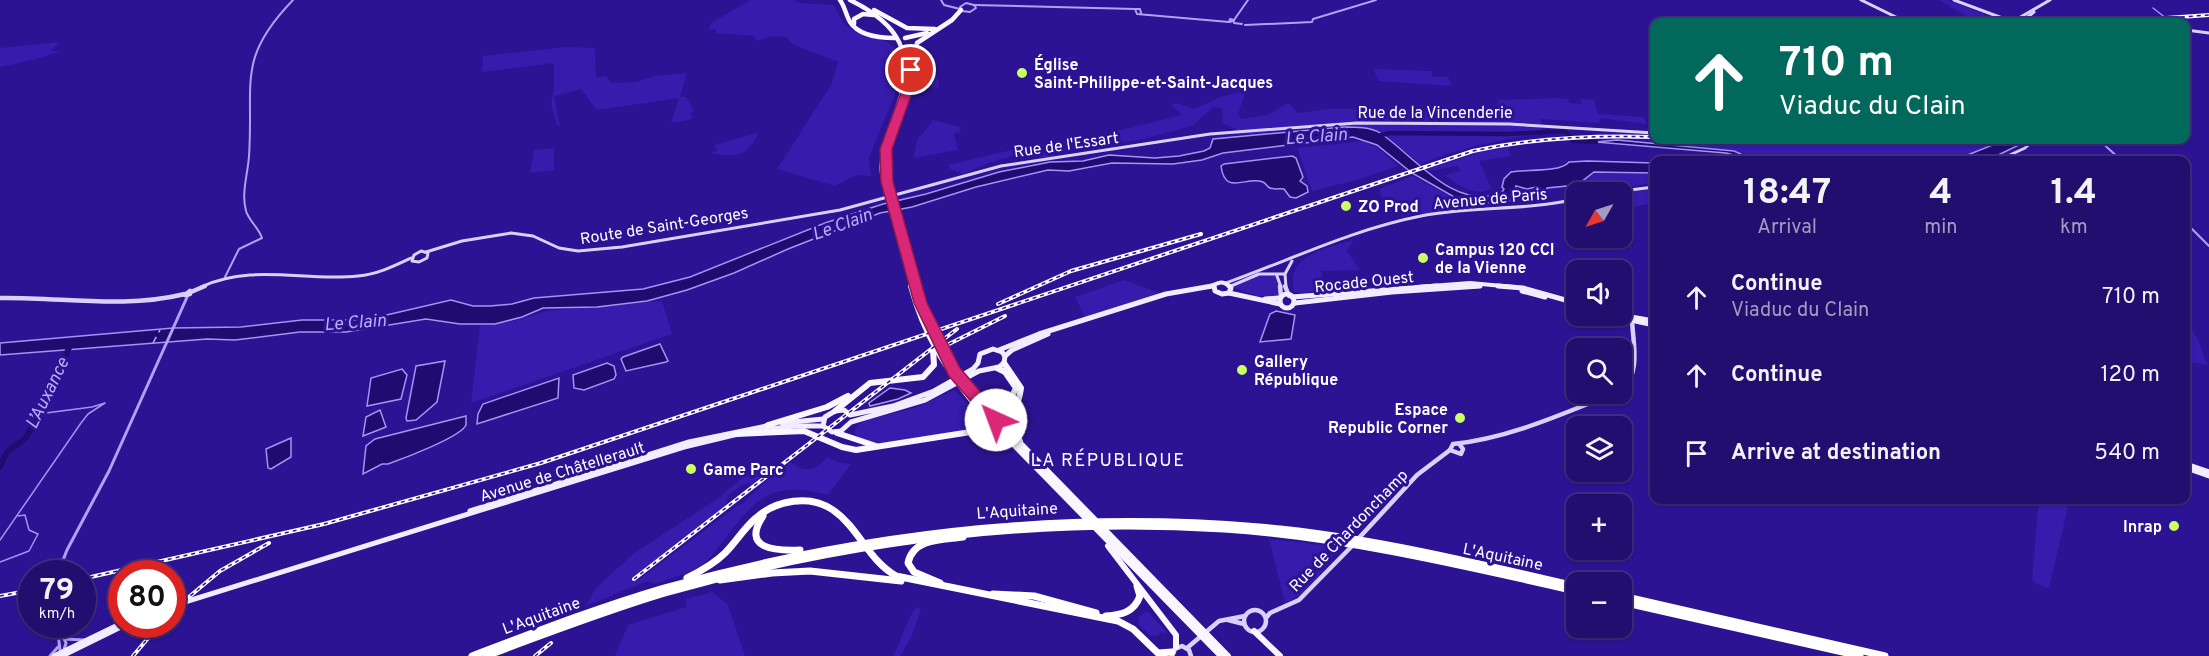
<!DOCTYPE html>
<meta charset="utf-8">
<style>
:root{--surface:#210e6e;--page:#291773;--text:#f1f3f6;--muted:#a29cc2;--line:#3e2e81}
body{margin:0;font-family:Overpass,sans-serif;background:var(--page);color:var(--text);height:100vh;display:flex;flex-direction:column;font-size:22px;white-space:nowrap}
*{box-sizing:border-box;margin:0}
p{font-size:20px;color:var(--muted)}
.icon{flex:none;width:33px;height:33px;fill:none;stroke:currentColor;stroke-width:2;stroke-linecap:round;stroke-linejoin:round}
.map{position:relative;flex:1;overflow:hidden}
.panel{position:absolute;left:1650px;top:156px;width:540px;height:348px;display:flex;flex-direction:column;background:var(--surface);border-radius:12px;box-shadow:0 2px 4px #0004,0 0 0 2px var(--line)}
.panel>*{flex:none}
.hud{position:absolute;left:1650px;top:18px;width:540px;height:126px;border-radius:12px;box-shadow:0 2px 4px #0004,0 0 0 2px var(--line);background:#00695c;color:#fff;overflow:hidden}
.needle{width:39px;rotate:231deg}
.buttons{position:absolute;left:1566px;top:182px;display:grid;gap:12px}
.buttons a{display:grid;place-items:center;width:66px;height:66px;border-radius:12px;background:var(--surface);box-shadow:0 2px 4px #0004,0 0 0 2px var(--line);font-size:30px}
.speed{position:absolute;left:18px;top:560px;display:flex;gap:12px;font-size:30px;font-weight:700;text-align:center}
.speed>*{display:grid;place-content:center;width:78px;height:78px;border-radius:50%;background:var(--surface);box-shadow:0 2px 4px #0004,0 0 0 2px var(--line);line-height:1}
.speed small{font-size:15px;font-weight:400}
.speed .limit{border:9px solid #d22;background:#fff;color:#111}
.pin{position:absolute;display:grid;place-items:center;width:51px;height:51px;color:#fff;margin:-26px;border:3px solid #fff;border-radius:50%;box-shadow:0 2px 6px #0007}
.me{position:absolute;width:66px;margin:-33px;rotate:317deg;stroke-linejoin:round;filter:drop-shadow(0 0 4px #0008)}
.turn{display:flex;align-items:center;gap:21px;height:126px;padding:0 30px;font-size:27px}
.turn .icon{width:78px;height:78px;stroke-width:2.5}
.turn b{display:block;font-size:42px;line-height:51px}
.eta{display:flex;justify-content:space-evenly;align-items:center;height:102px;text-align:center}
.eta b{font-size:36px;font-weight:700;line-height:42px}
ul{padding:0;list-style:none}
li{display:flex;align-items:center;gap:18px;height:78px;padding:0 30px}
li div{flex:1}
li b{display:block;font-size:22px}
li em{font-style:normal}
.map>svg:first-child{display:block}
.green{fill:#361bad}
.water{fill:#200c70;stroke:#a493f5;stroke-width:1.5}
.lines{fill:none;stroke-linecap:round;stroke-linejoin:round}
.stream{stroke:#a493f5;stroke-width:1.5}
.river-far1{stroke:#200c70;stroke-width:4.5}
.river{stroke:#200c70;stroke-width:6}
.ferry{stroke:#bbadf9;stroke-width:1.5;stroke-dasharray:7 5;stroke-linecap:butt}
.tertiary-far1{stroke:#b0a1f2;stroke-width:2}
.tertiary{stroke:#b0a1f2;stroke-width:3}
.secondary-far1{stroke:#d9d0fc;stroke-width:3}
.secondary{stroke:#d9d0fc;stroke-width:4.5}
.primary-far1{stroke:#f1ecff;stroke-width:4}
.primary{stroke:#f1ecff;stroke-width:5}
.trunk-far1{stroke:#f8f6ff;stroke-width:4.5}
.trunk{stroke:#f8f6ff;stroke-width:6}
.motorway{stroke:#fff;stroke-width:7}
.rail-casing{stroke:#fff;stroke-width:4}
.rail{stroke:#2c1393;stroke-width:1.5;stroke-dasharray:4;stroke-linecap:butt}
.route{fill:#db2777;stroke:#8e194d;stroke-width:1.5}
.poi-dot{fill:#c9ff62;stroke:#2c1393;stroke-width:2}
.labels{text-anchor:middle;stroke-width:6;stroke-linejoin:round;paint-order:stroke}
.poi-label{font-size:16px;font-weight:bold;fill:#fff;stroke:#2c1393;text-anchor:start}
.street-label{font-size:16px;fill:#fff;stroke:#2c1393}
.water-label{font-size:18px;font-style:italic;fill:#bbadf9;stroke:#2c1393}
.neighbourhood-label{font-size:18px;letter-spacing:1.5px;fill:#fff;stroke:#2c1393}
</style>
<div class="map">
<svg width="2209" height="656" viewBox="0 0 2209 656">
<rect width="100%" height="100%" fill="#2c1393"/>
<!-- green -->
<g class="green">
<path d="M751 0H795L799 3 833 5C838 10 840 20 845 25 871 44 905 31 902 78L869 157 871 176 856 175 835 186 777 169 831 85 838 62 794 45 786 37 772 36 756 41 755 36 716 33V29L709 30 711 23Z"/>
<polygon points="1939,0 1948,0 1988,16 1981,22 1977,22"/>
<polygon points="59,42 51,51 61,51 36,59 0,67 0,48"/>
<polygon points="566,47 595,48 596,77 606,76 612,83 637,82 655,76 687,73 680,97 686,97 694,111 690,113 693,117 689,120 671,123 679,98 597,110 581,89 554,96 560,125 557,125 551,104 554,88 554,63 482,72 483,56"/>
<polygon points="919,56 926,56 939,82 939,88 916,86"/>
<polygon points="1076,57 1081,68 1050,74 1044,63 1050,62 1049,59"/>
<polygon points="1373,69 1432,71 1433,77 1448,77 1452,86 1379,81"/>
<path d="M1246 91 1238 114 1241 119 1267 115 1288 103 1298 113 1328 109H1500L1497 105 1499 100 1558 98 1568 99 1569 103 1581 104 1580 99 1594 100 1598 114 1644 117 1647 124 1601 118 1599 123 1541 119 1542 134C1499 140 1458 148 1418 165L1415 159C1403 151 1390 137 1378 132 1337 115 1277 136 1233 134L1237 129 1223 124 1222 108 1213 107 1192 126 1139 140 1053 151 1055 158C1046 158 1040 157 1032 155 1015 152 978 166 964 174L950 169 948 165 1029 146 1080 140 1182 115 1171 105 1177 103 1194 109 1220 97Z"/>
<polygon points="933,120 961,127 960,132 954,134 958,150 913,158 918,137 921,136"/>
<path d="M758 133C747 159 735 157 710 153L717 151 714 145Z"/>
<polygon points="1647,138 1789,141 2005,140 1955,160 1744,160 1741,154 1734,151 1650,143"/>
<polygon points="1362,141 1378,148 1398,166 1357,180 1312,191 1297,148"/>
<path d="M1509 147 1510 156 1479 161 1491 188C1477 199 1457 183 1444 175L1460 171 1458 166 1429 171 1427 169 1480 152Z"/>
<polygon points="554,148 554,170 530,173 534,150"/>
<polygon points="1594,172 1650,174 1654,178 1654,183 1590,192 1581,183"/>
<polygon points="1413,176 1466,205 1468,209 1410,215 1386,210 1379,189"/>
<polygon points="1654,189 1654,203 1622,209 1622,193"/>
<path d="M1353 240 1347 251 1360 270 1321 271 1324 285H1359L1344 289 1299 293 1294 291C1284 255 1328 248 1353 240Z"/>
<polygon points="1273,274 1277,277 1280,293 1278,297 1256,296 1233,287 1259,275"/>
<polygon points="1124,280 1162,294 1085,317 1075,297"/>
<polygon points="662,301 672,334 471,403 480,326 510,322 547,311"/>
<polygon points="2186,319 2199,342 2207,365 2186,361"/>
<polygon points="954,390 993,430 973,429 883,443 862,440 854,433 858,425 867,420 915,408"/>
<path d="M827 457 838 462 851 464 828 495C771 480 757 497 724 540 717 549 711 558 702 565 688 574 670 579 654 584L649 581C627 588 607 598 586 606L595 589 633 554 720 497 743 477 772 469 751 485 748 483 742 485 728 495 726 505 633 578 637 581 738 505 742 504 764 483 790 462C804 473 816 472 827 457Z"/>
<polygon points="2039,500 2060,500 2068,507 2049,588 2036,584 2032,579"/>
<path d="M1269 539 1339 547C1326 568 1309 594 1285 603Z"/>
<polygon points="712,592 728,605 745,656 615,656 628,625 686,607 686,599"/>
<path d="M917 607 921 609 911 638 900 656H893C902 640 906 619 917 607Z"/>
<polygon points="1147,611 1166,631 1164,634 1162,632 1156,636 1150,635 1139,625 1138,617"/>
</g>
<!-- water -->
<g class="water">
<path d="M1344 127C1355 127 1371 127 1380 133 1416 157 1451 209 1501 194L1504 189 1502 187 1504 179 1511 172C1525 169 1560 173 1569 162L1588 161 1654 163V173L1594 172 1577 185 1547 188 1545 193 1536 187 1527 189 1516 186 1512 198 1507 203 1463 202 1412 173 1377 145 1353 137 1223 153 1202 160 1173 164 1112 163 1069 171 1048 170 976 187 912 207 880 213 788 249 734 273 687 290 647 301 597 307 543 308 522 317 495 324H460L426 319 346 332H300L235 340 207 339 0 355V343L173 328 241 327 302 320H365L451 300 473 306H490L512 304 534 298 643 289 690 277 825 223 883 204 926 194 999 172 1050 162 1083 161 1109 155 1155 158 1179 156 1204 151 1210 148 1213 139Z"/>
<polygon points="1617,140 1734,151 1741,154 1744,160 1740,160 1737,156 1726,153 1596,142"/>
<polygon points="2005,140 2029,140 1988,160 1955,160"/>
<path d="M1292 156 1296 158 1303 177 1300 181 1307 186 1308 192 1296 198 1290 197 1284 189C1280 188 1274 190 1270 188 1267 187 1266 183 1263 182 1247 175 1225 197 1221 166L1224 164Z"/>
<polygon points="1276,311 1295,315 1291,339 1260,342 1270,314"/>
<polygon points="660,344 668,361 666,362 626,371 621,359 623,357"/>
<polygon points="445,361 437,402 416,420 407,421 406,418 416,366"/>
<polygon points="607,363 614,366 616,375 614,379 584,390 574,388 573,375"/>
<polygon points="402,369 407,375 401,399 367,406 371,378"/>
<polygon points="559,378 558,398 477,424 478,414 483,404"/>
<polygon points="890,388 905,390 911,393 898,399 870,406 869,403"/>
<polygon points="380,410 386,427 363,436 366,417"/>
<path d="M466 416C466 416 466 425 466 425 461 437 402 459 388 464H382L363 474 366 446 375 439Z"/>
<polygon points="291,438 291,457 271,469 268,468 266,449"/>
</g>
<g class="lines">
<!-- stream -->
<g class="stream">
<polyline points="2153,8 2171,22"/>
<polyline points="0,540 81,423 88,414 105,403 92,407 38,414"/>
<polyline points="0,562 29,551 38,534 29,530 25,515 18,516"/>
</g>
<!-- river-far1 -->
<polyline class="river-far1" points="1375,137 1389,133 1508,134 1565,131 1573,141 1596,142"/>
<!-- river -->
<polyline class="river" points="0,467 7,452 26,438 38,415 45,391 53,375 61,368 70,345"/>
<!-- ferry -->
<polyline class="ferry" points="153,343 160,330"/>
<!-- tertiary-far1 -->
<g class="tertiary-far1">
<polyline points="941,0 944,5 960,9"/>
<polygon points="966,3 974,5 976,8 970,12 962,11 960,7"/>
<polyline points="974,5 1135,9"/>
<polyline points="1141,13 1140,9 1135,9 1137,14 1229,22"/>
<polygon points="1230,19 1234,20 1234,21 1229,22"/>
<polyline points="1234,20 1248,0"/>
<polyline points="1234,23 1242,24"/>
<polyline points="1245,25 1312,22 1313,19 1376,0"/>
<polyline points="2099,140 2121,160"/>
<polyline points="2186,223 2209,246"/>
<path d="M225 277 239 249 262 238C259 228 249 221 246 211 241 193 248 173 249 156 254 82 236 59 293 0"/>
</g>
<!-- tertiary -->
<g class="tertiary">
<polyline points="58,573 67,550 109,471 188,295"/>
<polyline points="58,624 66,643 64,650"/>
<polyline points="57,626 60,650"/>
<polyline points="64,639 84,640"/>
<polyline points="50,656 58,647"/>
</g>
<!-- secondary-far1 -->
<g class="secondary-far1">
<polyline points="1861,0 1906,22"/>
<polyline points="1954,0 2013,22"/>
<polyline points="2012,22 2050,0"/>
<polyline points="2021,22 2034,12"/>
<polyline points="2186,30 2209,33"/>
<polyline points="1999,160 2025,148 2034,140"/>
<polyline points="1614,192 1654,187"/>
<polygon points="421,251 428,253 427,258 419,262 412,261 414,255"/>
<polyline points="426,252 462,241 511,233 533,236 559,248 578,251 622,247 840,210 1001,166 1210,134 1357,123 1509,124 1654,133"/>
<polyline points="1285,274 1286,287"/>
<polyline points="1277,276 1281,287"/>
<path d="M1226 283C1290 260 1354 229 1421 216 1472 206 1525 211 1576 199"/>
<polyline points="1231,286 1259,274 1285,274 1292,261"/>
<path d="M201 287C252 263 305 282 358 276 378 274 394 266 411 258"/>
</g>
<!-- secondary -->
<g class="secondary">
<polyline points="1280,286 1281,297"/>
<polyline points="1285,286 1289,296"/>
<polygon points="190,291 190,294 185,295"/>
<polyline points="191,292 205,286"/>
<path d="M0 298C63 297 123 309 185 294"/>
<path d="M1622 390C1641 372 1633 343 1632 320"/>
<path d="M1460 445 1463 449 1461 454 1450 450 1453 444C1510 438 1562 414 1615 393"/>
<polyline points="1358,539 1417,475 1450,450"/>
<circle cx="1255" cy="621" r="11"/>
<polyline points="1266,618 1270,613 1299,600 1353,545"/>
<polyline points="1228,620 1244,624"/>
<polyline points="1187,648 1219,621 1245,616"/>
<polyline points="1172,656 1175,649 1182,646 1189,650 1191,656"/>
</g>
<!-- primary-far1 -->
<g class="primary-far1">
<path d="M1209 287C1218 283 1222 279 1230 287"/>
<polyline points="1417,287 1470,283 1514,287"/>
<polyline points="1463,287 1480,286"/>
</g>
<!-- primary -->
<g class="primary">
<polyline points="1214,286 1215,291 1222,294 1229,293 1231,288 1229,286"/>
<polyline points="1498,286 1523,288 1576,303"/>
<polyline points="1522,291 1545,297"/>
<polyline points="1229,293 1280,304"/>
<circle cx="1287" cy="301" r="7"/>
<polyline points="1292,297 1437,286"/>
<polyline points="1265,299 1279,298"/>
<polyline points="1295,303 1392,292 1480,286"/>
<polyline points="1608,315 1654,325"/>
<polyline points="1625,316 1654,321"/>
<polygon points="993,349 1002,352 1005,356 1004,363 999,367 979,371 925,400 851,422 841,431 832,432 823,426 825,417 835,411 844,410 850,415 893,406 934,391 973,369 978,363 980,354"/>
<polyline points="999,350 1039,334 1166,294 1212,286"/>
<polyline points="1005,356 1012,350 1048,334"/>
<polyline points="782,423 823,419"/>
<polyline points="755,431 794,426 823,426"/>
<polyline points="2186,464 2209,472"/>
<polyline points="2186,468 2209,476"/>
<polyline points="470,511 689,442 771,425"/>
<polyline points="172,602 187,598"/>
<polyline points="172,606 684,447 738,434"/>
<polyline points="54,656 122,623"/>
<polyline points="62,656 127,624"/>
</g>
<!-- trunk-far1 -->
<g class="trunk-far1">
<path d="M840 0C845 7 846 15 850 22 859 36 880 38 895 38"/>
<path d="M850 0C899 24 916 53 898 106 891 127 880 149 882 172 883 184 888 196 891 207 898 234 905 261 912 287"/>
<polyline points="874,10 907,28 935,29"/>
<polyline points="854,24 854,19 863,14 873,15"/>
<polyline points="905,38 927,33"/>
<polyline points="908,87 917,43 952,20 961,10"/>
<polyline points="890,133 885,157 887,183 916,287"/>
</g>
<!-- trunk -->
<g class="trunk">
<path d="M911 286C924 335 946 369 978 408L1221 656"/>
<path d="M916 286C925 317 964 424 1010 400L1016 388 1005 372 997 368"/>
<path d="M1004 363 1021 388C1018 411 1006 419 1020 441"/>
<polyline points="975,397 1228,656"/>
<polyline points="835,411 870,383 923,377 934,365 933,350"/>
<polyline points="768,425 827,407 848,396"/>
<polyline points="837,433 876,446"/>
<polyline points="736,434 804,431 842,447 856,450 977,431 993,433 1006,442"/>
<polyline points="1108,546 1176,635 1176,647"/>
<polyline points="1254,631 1280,656"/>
</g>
<!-- motorway -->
<g class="motorway">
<path d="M763 516C741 549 775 551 800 550"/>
<path d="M687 578C701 571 714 564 725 553 736 542 744 528 756 518 776 500 810 494 833 510 859 528 868 560 896 576L1118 621 1133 629 1161 656"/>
<polyline points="720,580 772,573 810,571 901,581"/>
<path d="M940 583 914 572 908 563C913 538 942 540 963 537"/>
<polyline points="993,594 1034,596 1096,613"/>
<polyline points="1622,596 1885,656"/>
<polyline points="1622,602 1860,656"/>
<path d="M1106 616C1122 615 1134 612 1140 596L1137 586"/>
<polyline points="1159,653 1172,652"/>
<path d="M472 656C535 632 599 607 664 588 858 534 1057 510 1259 527 1366 536 1471 562 1576 586"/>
<path d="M486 656C545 634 605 611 665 593 847 541 1035 517 1224 529 1343 537 1460 565 1576 591"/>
</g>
<!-- rail casing -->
<g class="rail-casing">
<g id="rail">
<polyline points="2109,22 2209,15"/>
<polyline points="998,304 1071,271 1201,234"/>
<polyline points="949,344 1005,316"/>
<path d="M82 579 324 524 541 463 1473 151C1533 138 1593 135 1654 137"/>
<polyline points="634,579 957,329"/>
<polyline points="0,596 32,590"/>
<polyline points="172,611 220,571 269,543"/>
<polyline points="133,656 160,624"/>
<polyline points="535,656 551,643"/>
</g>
</g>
<!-- rail -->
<use href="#rail" class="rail"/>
</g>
<!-- route -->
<polygon class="route" points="911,66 916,70 914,87 892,149 893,182 927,303 960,368 1001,416 1003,420 1001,424 991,424 949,376 914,303 881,182 880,149 903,87 905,70"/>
<!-- markers -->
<g class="poi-dot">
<circle cx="1022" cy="73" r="6"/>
<circle cx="1346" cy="206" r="6"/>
<circle cx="1423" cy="258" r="6"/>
<circle cx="1242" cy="370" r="6"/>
<circle cx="1460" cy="418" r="6"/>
<circle cx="691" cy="469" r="6"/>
<circle cx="2174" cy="526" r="6"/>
</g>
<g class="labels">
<!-- poi labels -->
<g class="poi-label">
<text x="1034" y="70">Église<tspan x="1034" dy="18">Saint-Philippe-et-Saint-Jacques</tspan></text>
<text x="1358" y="212">ZO Prod</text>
<text x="1435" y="255">Campus 120 CCI<tspan x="1435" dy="18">de la Vienne</tspan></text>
<text x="1254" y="367">Gallery<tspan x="1254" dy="18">République</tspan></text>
<text x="1448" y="415" text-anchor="end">Espace<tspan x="1448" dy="18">Republic Corner</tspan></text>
<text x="703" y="475">Game Parc</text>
<text x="2162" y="532" text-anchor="end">Inrap</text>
</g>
<!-- street labels -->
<g class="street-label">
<text x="1435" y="118">Rue de la Vincenderie</text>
<text transform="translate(1066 144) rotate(-8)" y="6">Rue de l'Essart</text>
<text transform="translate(1490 198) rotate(-5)" y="6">Avenue de Paris</text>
<text transform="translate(664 225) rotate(-9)" y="6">Route de Saint-Georges</text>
<text transform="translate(1364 281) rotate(-6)" y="6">Rocade Ouest</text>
<text transform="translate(562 471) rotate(-17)" y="6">Avenue de Châtellerault</text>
<text transform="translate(1017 510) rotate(-4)" y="6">L'Aquitaine</text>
<text transform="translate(1348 530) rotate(-46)" y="6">Rue de Chardonchamp</text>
<text transform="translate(1503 556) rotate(12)" y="6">L'Aquitaine</text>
<text transform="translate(541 615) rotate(-20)" y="6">L'Aquitaine</text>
</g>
<!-- water labels -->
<g class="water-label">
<text transform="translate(1316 136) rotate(-4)" y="6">Le Clain</text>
<text transform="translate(842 224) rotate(-20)" y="6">Le Clain</text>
<text transform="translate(355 322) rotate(-4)" y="6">Le Clain</text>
<text transform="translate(47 393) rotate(-64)" y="6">L’Auxance</text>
</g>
<!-- neighbourhood labels -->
<g class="neighbourhood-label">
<text x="1108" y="466">LA RÉPUBLIQUE</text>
</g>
</g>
</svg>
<div class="buttons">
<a><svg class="needle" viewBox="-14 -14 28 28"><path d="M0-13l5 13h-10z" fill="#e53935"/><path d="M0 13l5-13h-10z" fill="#a29cc2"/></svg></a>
<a><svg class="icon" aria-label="sound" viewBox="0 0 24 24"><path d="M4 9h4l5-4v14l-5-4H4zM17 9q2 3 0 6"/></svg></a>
<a><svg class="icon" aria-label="search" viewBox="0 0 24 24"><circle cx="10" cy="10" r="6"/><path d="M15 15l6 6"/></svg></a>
<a><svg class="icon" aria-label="layers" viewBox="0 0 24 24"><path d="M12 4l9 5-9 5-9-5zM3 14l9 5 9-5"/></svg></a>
<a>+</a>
<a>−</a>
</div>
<div class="speed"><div>79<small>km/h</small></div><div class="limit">80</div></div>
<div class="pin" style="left:911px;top:70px;background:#d93025"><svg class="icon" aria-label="arrive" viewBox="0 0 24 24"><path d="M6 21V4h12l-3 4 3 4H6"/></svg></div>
<svg class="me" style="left:996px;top:420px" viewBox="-20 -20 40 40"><circle r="19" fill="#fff"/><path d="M0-13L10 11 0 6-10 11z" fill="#db2777"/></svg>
<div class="hud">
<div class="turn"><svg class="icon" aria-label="ahead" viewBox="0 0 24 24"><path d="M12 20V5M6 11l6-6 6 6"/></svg><div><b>710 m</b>Viaduc du Clain</div></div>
</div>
<section class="panel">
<div class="eta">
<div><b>18:47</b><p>Arrival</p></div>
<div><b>4</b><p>min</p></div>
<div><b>1.4</b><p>km</p></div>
</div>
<ul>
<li><svg class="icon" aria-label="ahead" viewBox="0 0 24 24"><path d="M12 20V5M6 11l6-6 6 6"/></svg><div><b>Continue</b><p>Viaduc du Clain</p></div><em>710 m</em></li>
<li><svg class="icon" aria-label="ahead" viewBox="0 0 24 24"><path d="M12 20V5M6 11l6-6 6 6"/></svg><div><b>Continue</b></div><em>120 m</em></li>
<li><svg class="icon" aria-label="arrive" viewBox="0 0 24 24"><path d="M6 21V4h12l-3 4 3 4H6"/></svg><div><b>Arrive at destination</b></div><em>540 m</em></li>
</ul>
</section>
</div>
